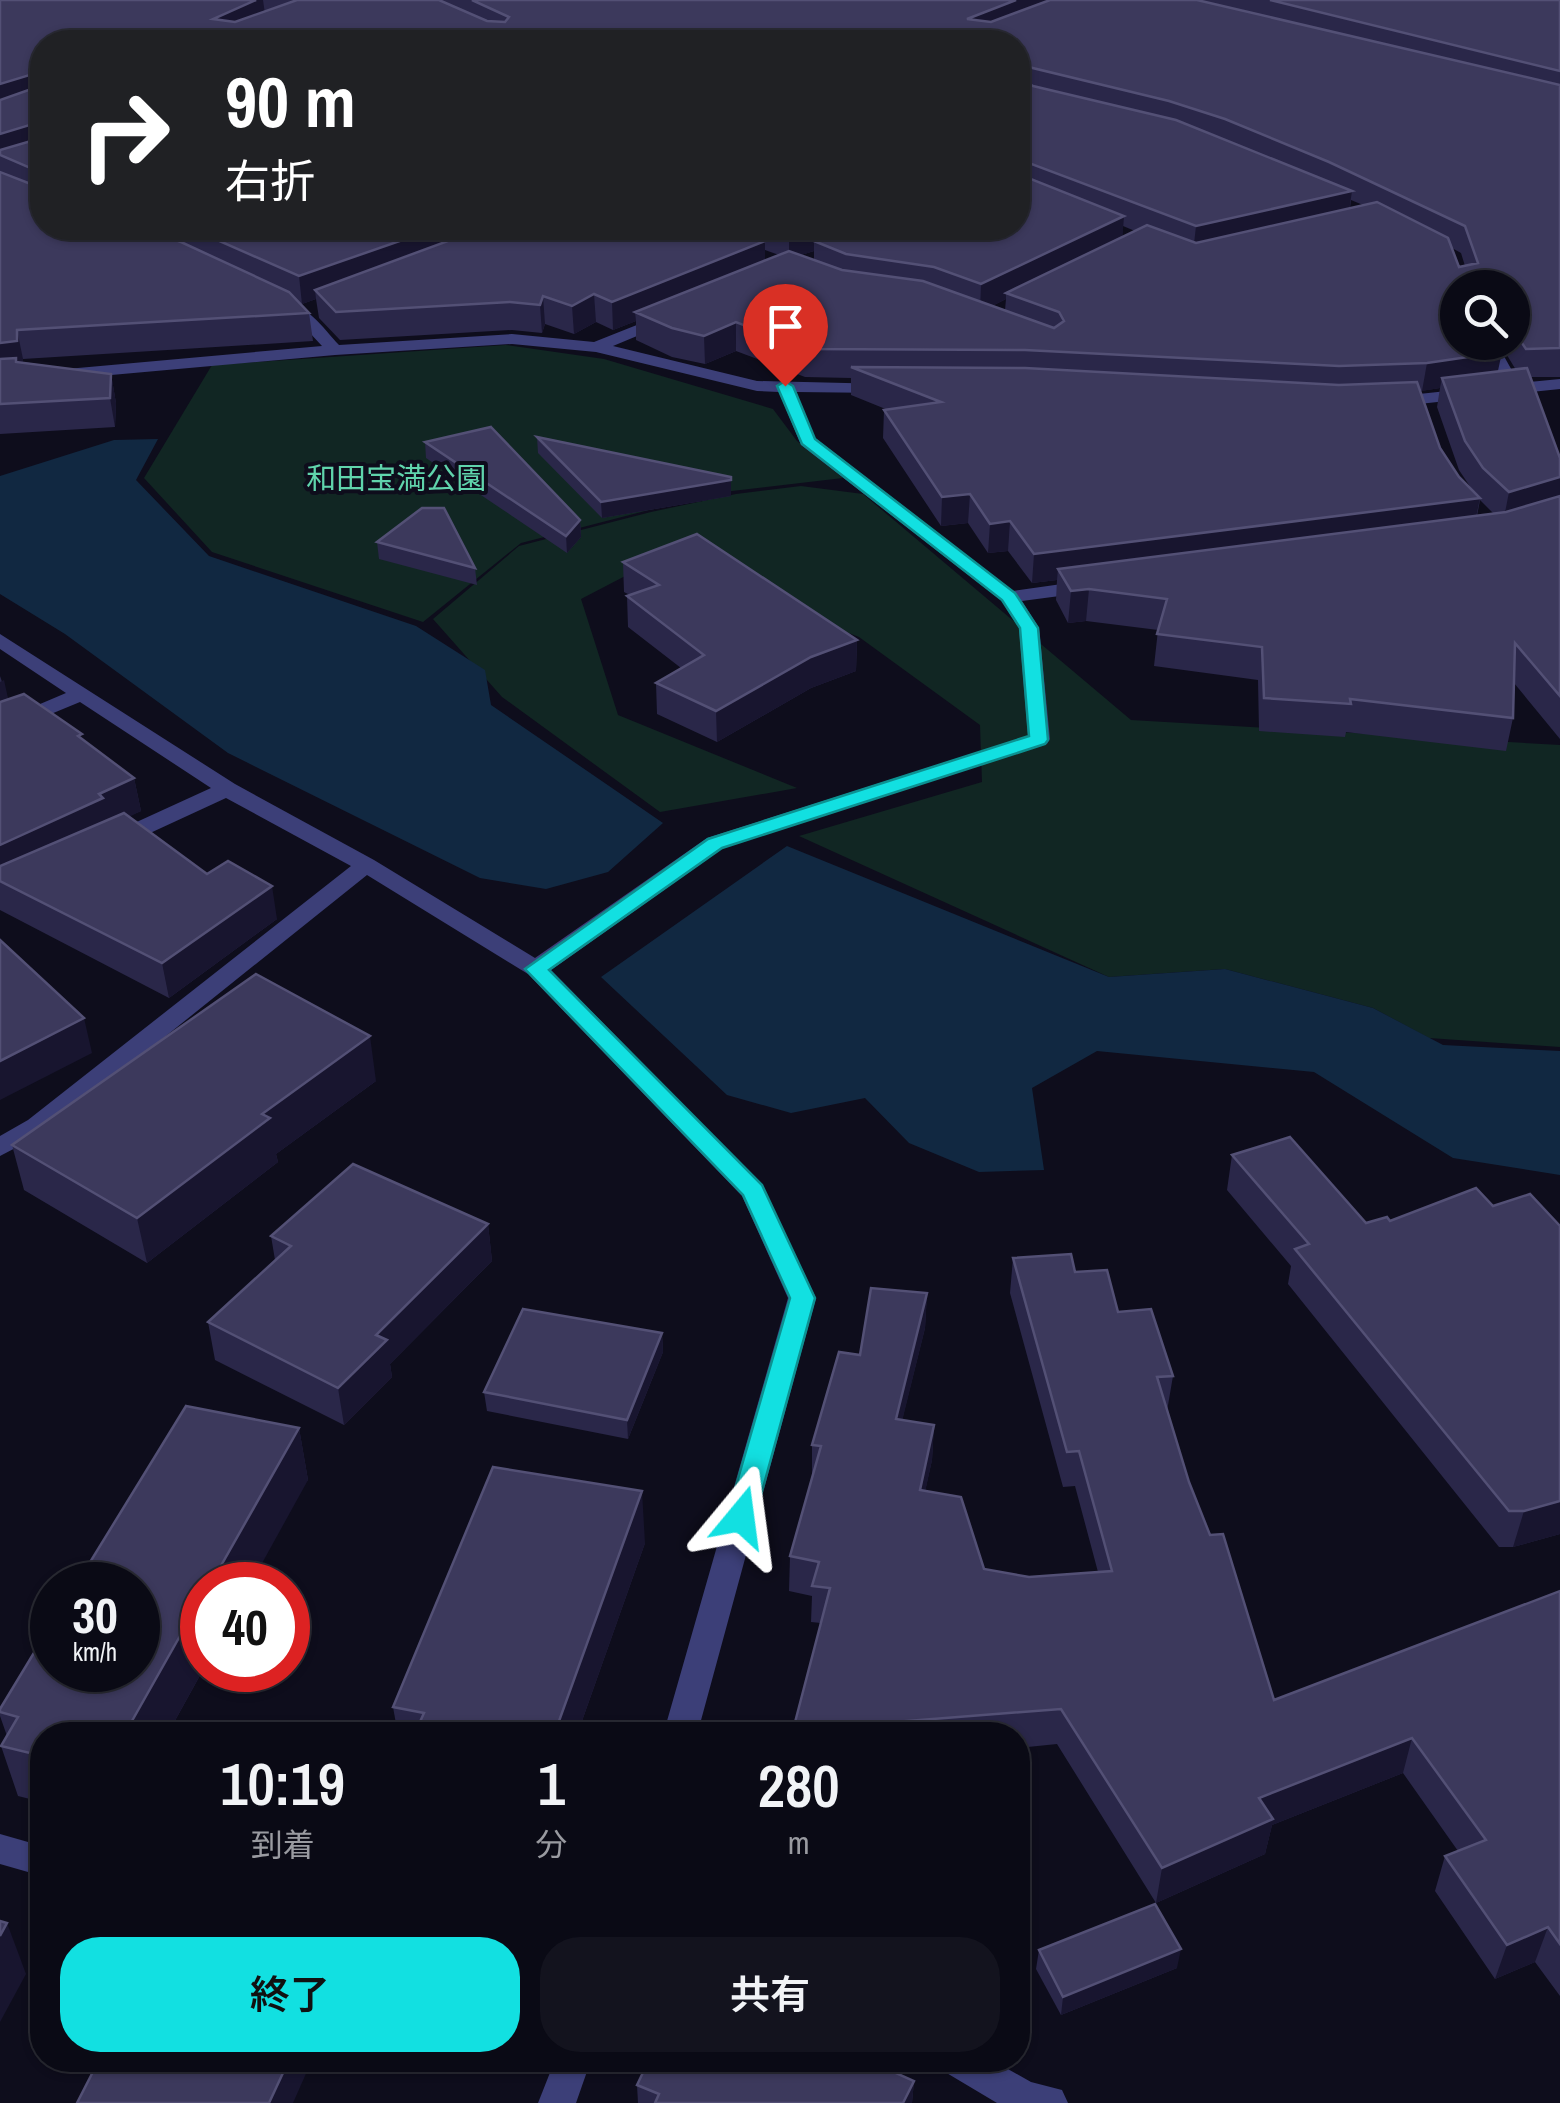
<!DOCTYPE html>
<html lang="ja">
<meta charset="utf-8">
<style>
:root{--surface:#0a0a15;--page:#13131e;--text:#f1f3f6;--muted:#999aa0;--line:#2a2b34;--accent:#12e0e1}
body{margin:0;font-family:"Archivo Narrow","Noto Sans JP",sans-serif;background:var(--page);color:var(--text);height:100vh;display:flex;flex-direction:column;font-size:38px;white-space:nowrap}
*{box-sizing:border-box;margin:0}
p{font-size:32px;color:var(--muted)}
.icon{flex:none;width:55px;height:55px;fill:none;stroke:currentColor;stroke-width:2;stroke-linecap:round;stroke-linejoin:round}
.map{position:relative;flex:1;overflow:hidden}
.panel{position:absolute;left:30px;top:1722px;width:1000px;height:350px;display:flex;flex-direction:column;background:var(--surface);border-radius:40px;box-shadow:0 2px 8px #0004,0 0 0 2px var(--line)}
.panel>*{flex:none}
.top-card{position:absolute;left:30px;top:30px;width:1000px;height:210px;border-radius:40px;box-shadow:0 2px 8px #0004,0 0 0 2px var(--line);background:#202124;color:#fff;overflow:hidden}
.fabs{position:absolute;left:1440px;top:270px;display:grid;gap:20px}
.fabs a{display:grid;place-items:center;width:90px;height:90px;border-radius:50%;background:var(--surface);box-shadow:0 2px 8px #0004,0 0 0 2px var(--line);font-size:50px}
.speed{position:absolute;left:30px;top:1562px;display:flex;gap:20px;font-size:50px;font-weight:700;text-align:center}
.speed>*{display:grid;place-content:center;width:130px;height:130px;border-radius:50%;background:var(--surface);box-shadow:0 2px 8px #0004,0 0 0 2px var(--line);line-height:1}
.speed small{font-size:25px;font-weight:400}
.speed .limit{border:15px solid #d22;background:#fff;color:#111}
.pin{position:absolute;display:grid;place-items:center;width:85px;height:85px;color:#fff;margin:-102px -42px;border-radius:50% 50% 50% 0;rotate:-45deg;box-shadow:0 0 10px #0007}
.pin .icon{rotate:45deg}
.me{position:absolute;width:110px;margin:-55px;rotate:16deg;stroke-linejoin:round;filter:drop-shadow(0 0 8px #0008)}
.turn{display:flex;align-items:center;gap:35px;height:210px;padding:0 30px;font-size:45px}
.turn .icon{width:130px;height:130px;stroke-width:2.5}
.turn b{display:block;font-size:70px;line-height:85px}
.eta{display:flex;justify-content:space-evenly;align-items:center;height:170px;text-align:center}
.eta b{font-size:60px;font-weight:600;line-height:70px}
.action{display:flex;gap:20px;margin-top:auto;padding:20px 30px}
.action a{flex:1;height:115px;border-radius:40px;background:var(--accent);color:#111;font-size:40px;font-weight:600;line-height:115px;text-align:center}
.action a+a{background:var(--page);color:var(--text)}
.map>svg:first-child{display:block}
.green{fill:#112623}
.water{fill:#112841}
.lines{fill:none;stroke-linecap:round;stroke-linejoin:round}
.minor{fill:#3c3f78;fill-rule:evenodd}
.wall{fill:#2a2749;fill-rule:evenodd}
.shaded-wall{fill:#18152f}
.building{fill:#3c395c;stroke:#535075;stroke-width:2.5}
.route{fill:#12e0e1;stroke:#0c9292;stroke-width:2.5}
.labels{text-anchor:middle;stroke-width:8;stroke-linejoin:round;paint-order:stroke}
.far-park-label{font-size:30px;fill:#60d4ac;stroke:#0e0d1c}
</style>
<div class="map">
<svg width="1560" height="2103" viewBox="0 0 1560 2103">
<rect width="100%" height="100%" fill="#0e0d1c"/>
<!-- green -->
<g class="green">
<polygon points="506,345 604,359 773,409 797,441 843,478 715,493 521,543 423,622 212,552 144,478 212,365"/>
<polygon points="801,486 863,494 1131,720 1560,745 1560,1047 1429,1038 1373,1008 1225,969 1109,977 799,836 982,782 980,725 859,637 758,597 652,562 581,599 618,715 797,788 660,812 502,697 433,619 519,546 651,512 736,494"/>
</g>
<!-- water -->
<g class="water">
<polygon points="158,439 136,480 209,556 416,626 485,670 491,705 663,823 608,872 546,889 480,878 228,753 65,634 0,594 0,476 114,440"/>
<polygon points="787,846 1109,977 1225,969 1373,1008 1443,1045 1560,1051 1560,1175 1453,1158 1314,1072 1097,1051 1032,1088 1044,1170 979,1172 909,1143 865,1098 791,1113 727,1095 601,977"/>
</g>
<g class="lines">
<!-- minor -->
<g class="minor">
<path d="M276 302C304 299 322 327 339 345L512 334 594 342 667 313 675 318 673 321 613 346 757 381 888 384V392L882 393 796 392 815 438 1013 591 1090 580 1100 586 1090 592 1022 601 1039 628 1050 739 1047 744 723 848 551 970 762 1185 816 1298 697 1735H663L788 1298 742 1196 528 974 367 875 46 1132 0 1156V1136L28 1120 351 866 226 798 122 846H106L103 841 106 836 211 788 80 702 0 735V721L66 693 0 649V634L235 784 374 860 535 958 707 838 1028 736 1019 628 1002 601 801 445 779 392 757 391 596 352 512 344 335 355 0 385V375L322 346 295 317 276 308Z"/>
<polygon points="1479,342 1496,342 1519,383 1560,379 1560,389 1391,407 1382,402 1391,397 1503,385"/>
<polygon points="0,1834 42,1846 42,1876 0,1864"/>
<polygon points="555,2060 591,2060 576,2103 538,2103"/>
<polygon points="940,2060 992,2060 1031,2082 1062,2090 1068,2103 997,2103 945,2072"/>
</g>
</g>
<!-- wall -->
<g class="wall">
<path d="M0 0H1560V377H1530L1560 458V739L1514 683 1513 718 1506 751 1346 732 1345 737 1259 731 1258 680 1154 666 1158 630 1086 621 1068 623 1056 600 1057 580 1032 583 1008 551 988 553 968 523 941 526 883 438 884 410H888L851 395V378L805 377 736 351 705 364 672 357 636 340V321L613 330 596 322 574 334 545 324 542 333 512 330 340 340 319 318 316 299 302 304 299 302 309 313 313 341 23 359V362L111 374 116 403 115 427 0 434ZM42 42H1018V228H42ZM1351 200 1363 205 1350 208ZM1123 226 1135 231 1122 237ZM1452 248 1461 253 1465 266 1459 267ZM765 250 779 255 765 260ZM814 251V260L801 255ZM1458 288H1512V342H1499L1516 370 1498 372ZM1006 299 1005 310 992 306ZM1440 388 1437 407 1459 470 1473 491 1459 477 1440 448 1420 391ZM1480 500 1494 514 1477 516Z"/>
<polygon points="537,437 731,477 731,496 602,518 538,453"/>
<polygon points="425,442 580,520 581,537 567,553 426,458"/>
<polygon points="377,542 475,568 477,585 379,559"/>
<polygon points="623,562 857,640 856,671 811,688 717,742 657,714 656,683 681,668 628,627 627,596 630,595 624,592"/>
<polygon points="0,676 8,699 83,740 134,778 141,811 129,816 207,874 277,919 169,998 0,910"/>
<polygon points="376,1081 276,1154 278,1162 147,1263 24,1190 12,1145"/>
<polygon points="1232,1155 1366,1223 1493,1206 1560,1534 1513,1547 1499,1547 1288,1284 1291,1266 1227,1190"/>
<polygon points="488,1224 492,1261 390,1364 392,1377 344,1425 215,1360 208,1322 275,1260 271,1236"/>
<polygon points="1013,1258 1075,1272 1118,1312 1173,1376 1167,1411 1189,1482 1274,1700 1560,1591 1560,1996 1535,1962 1495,1979 1435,1891 1445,1856 1458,1851 1403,1773 1272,1825 1265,1854 1156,1903 1057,1744 1018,1748 1018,1735 793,1735 821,1623 811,1622 812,1596 789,1591 790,1556 812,1478 812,1445 860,1355 927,1293 925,1328 902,1420 934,1425 932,1460 925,1491 984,1569 1029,1577 1098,1572 1075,1486 1063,1487 1010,1293"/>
<polygon points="662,1333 663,1352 628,1439 487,1411 484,1392"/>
<polygon points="299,1428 308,1480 202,1585 203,1670 167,1735 42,1735 42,1802 18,1796 1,1746 7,1736 0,1716 0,1709"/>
<polygon points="645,1543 577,1735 398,1735 393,1707"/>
<polygon points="1039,1950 1177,1968 1061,2015 1036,1969"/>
<polygon points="914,2081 912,2103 638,2103 637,2085"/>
</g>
<!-- shaded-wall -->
<g class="shaded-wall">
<polygon points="256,0 263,0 266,21 216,42 213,19"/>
<polygon points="1016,0 1074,0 966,42 967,19"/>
<polygon points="36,73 41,97 0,110 0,84"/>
<polygon points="36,123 41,148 0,155 0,134"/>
<polygon points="1352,191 1348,218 1193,253 1196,226"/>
<polygon points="1124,216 1122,243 1006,293 1006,299 980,312 981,284"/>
<polygon points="437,228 514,228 315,290 316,299 302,304 299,276"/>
<polygon points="802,228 881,228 814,241 814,251 789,259 789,232"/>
<polygon points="765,241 765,268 635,312 636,321 613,330 612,302"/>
<polygon points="594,294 596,322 574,334 572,306"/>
<polygon points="543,296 545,324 542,333 540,305"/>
<polygon points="736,322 736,351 705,364 704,336"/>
<polygon points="17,330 23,359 23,369 0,372 0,343"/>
<polygon points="1502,352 1496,380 1442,378 1440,388 1422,391 1427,363"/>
<polygon points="111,374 116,403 115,427 110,398"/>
<polygon points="1560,477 1560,506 1503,523 1509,492"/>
<polygon points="731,480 731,496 602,518 601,502"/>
<polygon points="970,494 968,523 941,526 942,497"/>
<polygon points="1480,498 1474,527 1058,569 1057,580 1032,583 1034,554"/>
<polygon points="580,520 581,537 567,553 566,536"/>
<polygon points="1010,521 1008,551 988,553 990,524"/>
<polygon points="1089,589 1086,621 1068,623 1071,591"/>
<polygon points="857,640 856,671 811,688 717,742 716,711 811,657"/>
<polygon points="4,680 11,712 0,719 0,682"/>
<polygon points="134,778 141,811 0,881 0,845 99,794"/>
<polygon points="272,886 277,919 169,998 162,963"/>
<polygon points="84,1018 92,1053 0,1100 0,1061"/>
<polygon points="370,1036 376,1081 276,1154 278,1162 147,1263 137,1218 262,1114"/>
<polygon points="488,1224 492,1261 390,1364 392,1377 344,1425 338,1388 376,1335"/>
<polygon points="927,1293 925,1328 894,1454 896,1419"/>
<polygon points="662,1333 663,1352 628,1439 627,1420"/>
<polygon points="934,1425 932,1460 918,1525 920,1490"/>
<polygon points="299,1428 308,1480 250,1585 210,1585"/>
<polygon points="642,1491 645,1543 577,1735 554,1735"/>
<polygon points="1560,1501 1560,1534 1513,1547 1524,1511"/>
<polygon points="202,1597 203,1670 167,1735 124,1735"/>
<polygon points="1412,1738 1403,1773 1272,1825 1265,1854 1156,1903 1162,1868 1259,1798"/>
<polygon points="7,1923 26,1974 0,2022 0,1936"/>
<polygon points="1548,1927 1535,1962 1495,1979 1507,1945"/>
<polygon points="1181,1949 1177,1968 1061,2015 1063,1997"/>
<polygon points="289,2060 312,2060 293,2103 269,2103"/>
<polygon points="914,2081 912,2103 903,2103"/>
</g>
<!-- building -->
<g class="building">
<polygon points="0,0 256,0 213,19 235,22 297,0 439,0 487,21 505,22 509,17 472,0 1016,0 967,19 991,22 1050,0 1197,0 1560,85 1560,348 1526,349 1512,328 1512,288 1458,288 1458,342 1497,342 1502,352 1427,363 1339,366 1025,350 806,349 736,322 704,336 672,328 635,312 789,251 842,270 923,281 1054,328 1064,321 1059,312 1006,293 1147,225 1196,243 1377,202 1448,238 1459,267 1478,263 1465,226 1329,162 1225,119 1169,101 1020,65 1018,67 1018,42 42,42 42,228 142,228 181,242 289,292 309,313 17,330 17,341 0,343 0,172 36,186 41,183 40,172 0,155 0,150 38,139 41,126 36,123 0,134 0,100 40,86 41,76 36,73 0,84"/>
<polygon points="1270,0 1560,0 1560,71"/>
<polygon points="1018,79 1033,86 1176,120 1352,191 1196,226 1018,159"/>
<polygon points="1018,159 1018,174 1124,216 981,284 934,267 846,254 814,241 851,228 1018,228"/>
<polygon points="190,228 437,228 299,276"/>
<polygon points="483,228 733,228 765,241 612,302 594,294 572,306 543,296 540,305 510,302 336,312 315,290"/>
<polygon points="777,228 802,228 789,232"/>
<polygon points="16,358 16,362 111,374 110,398 0,404 0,359"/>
<polygon points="851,367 1025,368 1339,385 1417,382 1440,448 1459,477 1480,498 1034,554 1010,521 990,524 970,494 942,497 884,410 941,402"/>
<polygon points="1527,368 1560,458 1560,477 1509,492 1483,468 1465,441 1442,378"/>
<polygon points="491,427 580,520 566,536 425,442"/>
<polygon points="537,437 731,477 731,480 601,502"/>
<polygon points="1560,496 1560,696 1515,643 1513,718 1350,699 1351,704 1264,698 1262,647 1157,634 1167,599 1089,589 1071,591 1058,569 1506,512"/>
<polygon points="422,508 444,508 475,568 377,542"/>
<polygon points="697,534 857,640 811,657 716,711 656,683 704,655 627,596 659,585 623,562"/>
<polygon points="24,694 82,734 78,736 134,778 99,794 103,798 0,845 0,702"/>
<polygon points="124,813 207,874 228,861 272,886 162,963 0,881 0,866"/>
<polygon points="0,940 84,1018 0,1061"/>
<polygon points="256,974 370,1036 262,1114 270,1118 137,1218 12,1145"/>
<polygon points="1290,1137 1366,1223 1387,1217 1390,1221 1476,1188 1493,1206 1530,1194 1560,1226 1560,1501 1524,1511 1509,1511 1295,1249 1309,1244 1232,1155"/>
<polygon points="353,1164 488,1224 376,1335 387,1340 338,1388 208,1322 291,1246 271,1236"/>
<polygon points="1071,1254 1075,1272 1107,1270 1118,1312 1151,1309 1173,1376 1157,1377 1189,1482 1210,1535 1223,1534 1274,1700 1560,1591 1560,1944 1548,1927 1507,1945 1445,1856 1486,1840 1412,1738 1259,1798 1273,1819 1162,1868 1061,1709 793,1730 830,1588 812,1586 819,1562 790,1556 821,1446 812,1445 839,1352 860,1355 871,1288 927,1293 896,1419 934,1425 920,1490 961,1497 984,1569 1029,1577 1112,1571 1079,1451 1067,1452 1013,1258"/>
<polygon points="523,1309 662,1333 627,1420 484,1392"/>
<polygon points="186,1406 299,1428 210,1585 202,1585 202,1597 124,1735 42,1735 42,1756 1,1746 18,1717 0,1712 0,1709 52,1623 52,1670 138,1670 138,1585 76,1585"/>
<polygon points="493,1467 642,1491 554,1735 530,1735 472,1723 467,1735 414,1735 424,1713 393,1707"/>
<polygon points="746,1725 778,1735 741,1735"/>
<polygon points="1155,1904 1181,1949 1063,1997 1039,1950"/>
<polygon points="0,1921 7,1923 0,1936"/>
<polygon points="99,2060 289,2060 269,2103 77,2103"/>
<polygon points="649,2060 867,2060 914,2081 903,2103 655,2103 659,2094 637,2085"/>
</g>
<!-- route -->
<polygon class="route" points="785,381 793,386 815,439 1015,593 1038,628 1048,740 1045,744 722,848 549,970 762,1185 815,1298 755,1517 751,1524 741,1528 731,1524 727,1517 790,1298 743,1195 525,969 708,839 1029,736 1020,628 1002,600 802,444 777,386"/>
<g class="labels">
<!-- far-park labels -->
<g class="far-park-label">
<text x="396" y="489">和田宝満公園</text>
</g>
</g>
</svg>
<div class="fabs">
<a><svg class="icon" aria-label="search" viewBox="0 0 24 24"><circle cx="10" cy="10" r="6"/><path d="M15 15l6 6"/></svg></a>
</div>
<div class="speed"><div>30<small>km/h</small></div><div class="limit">40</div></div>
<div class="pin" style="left:785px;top:386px;background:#d93025"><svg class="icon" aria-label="arrive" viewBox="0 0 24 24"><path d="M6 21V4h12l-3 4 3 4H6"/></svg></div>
<svg class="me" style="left:741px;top:1517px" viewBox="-20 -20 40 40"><path d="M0-17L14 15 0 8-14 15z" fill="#12e0e1" stroke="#fff" stroke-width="4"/></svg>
<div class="top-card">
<div class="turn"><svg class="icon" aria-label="right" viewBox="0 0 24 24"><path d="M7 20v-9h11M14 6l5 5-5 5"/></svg><div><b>90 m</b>右折</div></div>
</div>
<section class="panel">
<div class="eta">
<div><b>10:19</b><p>到着</p></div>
<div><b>1</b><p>分</p></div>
<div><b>280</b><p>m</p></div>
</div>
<div class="action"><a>終了</a><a>共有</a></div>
</section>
</div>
